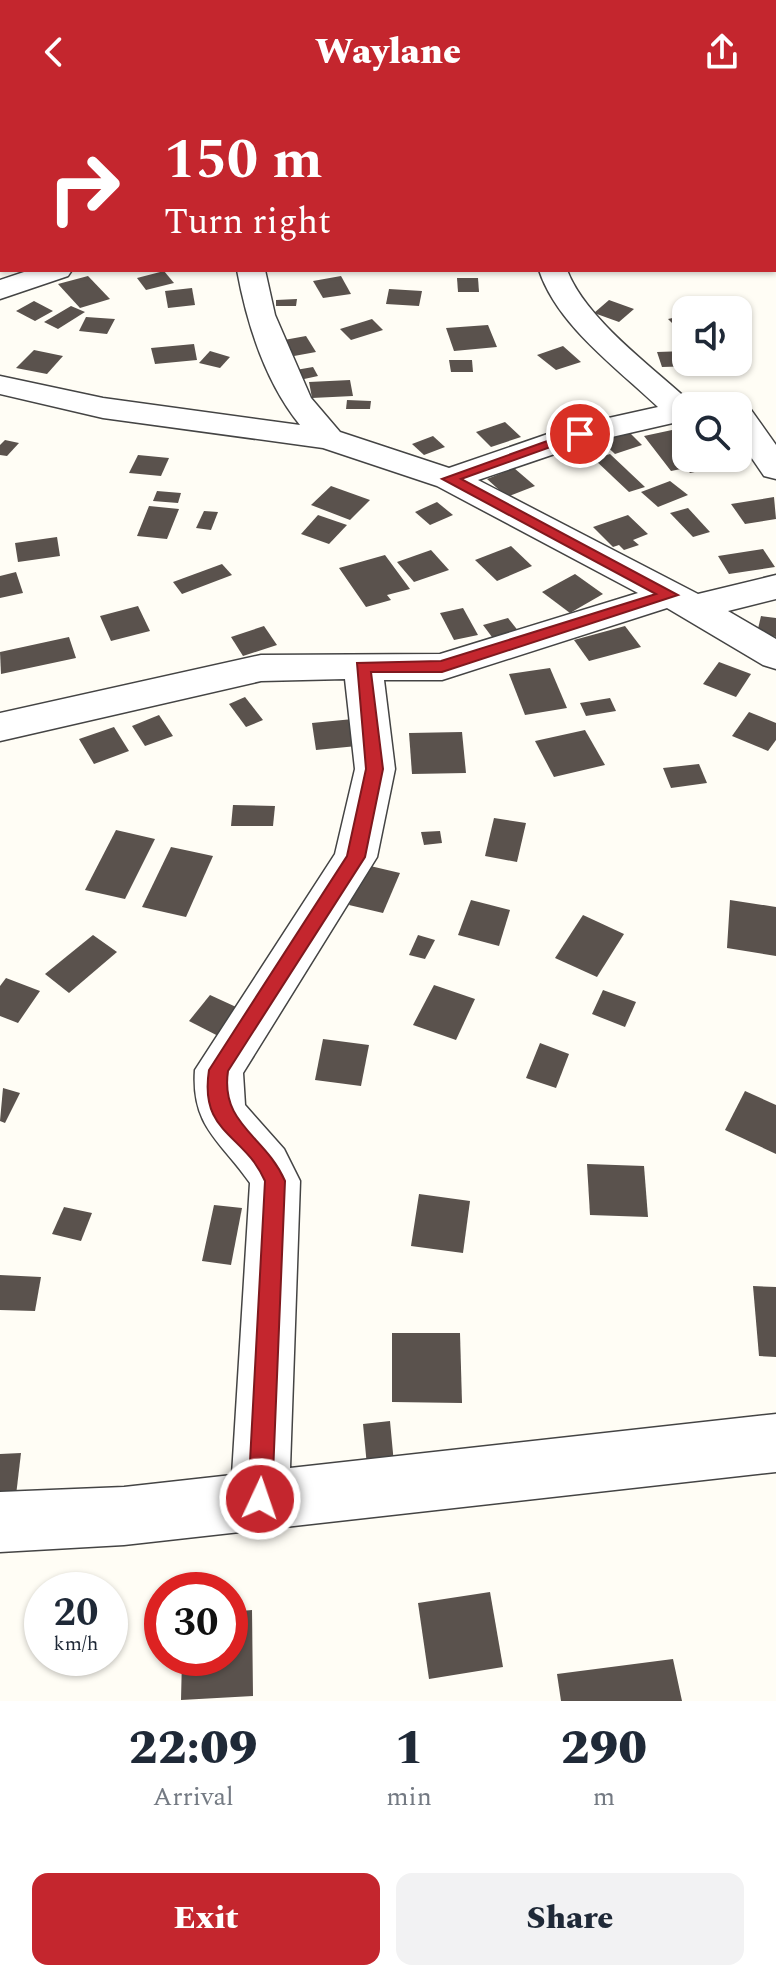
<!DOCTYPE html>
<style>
:root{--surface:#fff;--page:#f2f2f3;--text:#1f2937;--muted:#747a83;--accent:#c4262e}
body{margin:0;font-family:Spectral,serif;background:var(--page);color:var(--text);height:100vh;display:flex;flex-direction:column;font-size:30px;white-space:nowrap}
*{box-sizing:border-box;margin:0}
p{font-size:26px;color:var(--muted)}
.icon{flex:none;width:44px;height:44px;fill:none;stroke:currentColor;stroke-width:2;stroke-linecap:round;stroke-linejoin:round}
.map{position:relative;height:1597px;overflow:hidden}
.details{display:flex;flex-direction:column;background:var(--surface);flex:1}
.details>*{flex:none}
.banner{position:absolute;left:0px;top:0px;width:776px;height:168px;box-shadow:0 2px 6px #0004;background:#c4262e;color:#fff;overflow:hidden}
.controls{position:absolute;left:672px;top:192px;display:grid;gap:16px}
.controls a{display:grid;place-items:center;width:80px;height:80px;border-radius:16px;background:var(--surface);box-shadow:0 2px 6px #0004;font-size:40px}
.speed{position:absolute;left:24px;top:1468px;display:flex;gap:16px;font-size:40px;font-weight:700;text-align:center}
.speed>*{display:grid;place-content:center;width:104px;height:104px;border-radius:50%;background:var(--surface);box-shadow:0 2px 6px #0004;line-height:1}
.speed small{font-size:20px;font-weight:400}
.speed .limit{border:12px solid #d22;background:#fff;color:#111}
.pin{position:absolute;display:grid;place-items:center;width:68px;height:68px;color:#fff;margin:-34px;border:4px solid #fff;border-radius:50%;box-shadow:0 2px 8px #0007}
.me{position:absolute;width:88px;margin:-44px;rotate:3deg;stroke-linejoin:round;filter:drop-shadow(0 0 6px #0008)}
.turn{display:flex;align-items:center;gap:28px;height:168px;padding:0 32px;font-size:36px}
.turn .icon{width:104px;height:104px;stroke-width:2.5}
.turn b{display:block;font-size:56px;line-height:68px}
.eta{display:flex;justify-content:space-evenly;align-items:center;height:136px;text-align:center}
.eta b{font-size:48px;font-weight:800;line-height:56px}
.action{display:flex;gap:16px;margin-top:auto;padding:16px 32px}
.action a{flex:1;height:92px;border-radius:16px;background:var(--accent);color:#fff;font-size:32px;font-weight:800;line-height:92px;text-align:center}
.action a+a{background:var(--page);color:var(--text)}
header{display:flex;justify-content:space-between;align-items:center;height:104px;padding:0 32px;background:var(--accent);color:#fff;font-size:36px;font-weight:800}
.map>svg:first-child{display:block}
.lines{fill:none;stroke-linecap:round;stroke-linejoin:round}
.stream{fill:#3f96cf;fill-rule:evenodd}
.building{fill:#5a524d}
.street-casing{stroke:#444;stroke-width:3}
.street{fill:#fff;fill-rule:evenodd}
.route{fill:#c4262e;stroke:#7f191e;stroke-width:2}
</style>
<header><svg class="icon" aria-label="back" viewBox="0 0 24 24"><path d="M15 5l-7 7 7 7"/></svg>Waylane<svg class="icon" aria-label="share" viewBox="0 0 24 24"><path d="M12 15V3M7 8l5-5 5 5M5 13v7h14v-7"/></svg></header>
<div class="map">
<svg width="776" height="1597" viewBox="0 0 776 1597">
<rect width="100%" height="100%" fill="#fffdf5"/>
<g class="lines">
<!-- stream -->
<g class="stream">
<polygon points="573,0 582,0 572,2"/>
<rect x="774" y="65" width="2" height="6"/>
<rect x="0" y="86" width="2" height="6"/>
</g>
</g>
<!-- building -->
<g class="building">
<polygon points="164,167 174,179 146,186 137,174"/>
<polygon points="88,172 110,195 80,204 58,180"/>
<polygon points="341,172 351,190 323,194 313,177"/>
<polygon points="457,174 478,174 479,188 458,188"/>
<polygon points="192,184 195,201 168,204 165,187"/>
<polygon points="389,185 422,187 419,202 386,200"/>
<polygon points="297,195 296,202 276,202 276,196"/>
<polygon points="609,196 634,205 619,218 594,209"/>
<polygon points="34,197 53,207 35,217 16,207"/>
<polygon points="71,202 85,208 58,225 44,218"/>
<polygon points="686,211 686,233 668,215"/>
<polygon points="86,213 115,215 107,230 79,227"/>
<polygon points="372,215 383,226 351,236 340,225"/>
<polygon points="488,221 497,243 454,247 446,224"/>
<polygon points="306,232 316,248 294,252 284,236"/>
<polygon points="194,240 197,256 155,260 151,244"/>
<polygon points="563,242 581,258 556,266 537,251"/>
<polygon points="34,246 63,252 47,270 16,264"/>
<polygon points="210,247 230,253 220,264 199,259"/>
<polygon points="686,247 686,258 695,258 696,262 662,263 657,248"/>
<polygon points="449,256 472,256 473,268 451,268"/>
<polygon points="313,263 318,272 295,277 290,267"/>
<polygon points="350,276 353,292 312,294 309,278"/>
<polygon points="347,296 371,297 370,305 346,305"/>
<polygon points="505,318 521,333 491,343 476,328"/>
<polygon points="686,323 686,354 710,354 718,363 690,369 686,364 671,367 644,332"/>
<polygon points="629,328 642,341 615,350 601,337"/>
<polygon points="433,332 445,343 424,351 412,340"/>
<polygon points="5,336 19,339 7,352 0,351 0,341"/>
<polygon points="610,350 645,383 629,388 594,355"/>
<polygon points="138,351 169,354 161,372 129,369"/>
<polygon points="514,364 535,382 507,393 487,375"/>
<polygon points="670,377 688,391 658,403 641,388"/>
<polygon points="331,382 370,396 350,416 311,401"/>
<polygon points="157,387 181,389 178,399 153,397"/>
<polygon points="774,393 776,415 745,420 731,400"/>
<polygon points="437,398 453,411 430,421 415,408"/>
<polygon points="149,402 179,405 167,435 137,432"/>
<polygon points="688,404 710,428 693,433 670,409"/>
<polygon points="204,407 218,408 211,426 196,424"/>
<polygon points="318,411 347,421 329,440 301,430"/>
<polygon points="628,411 648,430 633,436 639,441 624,446 619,441 613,443 593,423"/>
<polygon points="57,433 60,452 18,458 15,439"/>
<polygon points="511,442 532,462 497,477 475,456"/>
<polygon points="763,445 775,463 729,470 718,452"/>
<polygon points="431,446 449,466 414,478 397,458"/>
<polygon points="385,451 410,485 387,491 391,496 366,503 339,464"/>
<polygon points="222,460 232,471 182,490 173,478"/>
<polygon points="16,468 23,489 0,494 0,472"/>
<polygon points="575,470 603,490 570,509 542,488"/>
<polygon points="138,502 150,527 111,537 100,512"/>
<polygon points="463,504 478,531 454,536 440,509"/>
<polygon points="761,512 776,514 776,533 757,529"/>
<polygon points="508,514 523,533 498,541 483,521"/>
<polygon points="264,522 277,541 243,552 231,533"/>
<polygon points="625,522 641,543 589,557 574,536"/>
<polygon points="69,533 76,554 1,570 0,548"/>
<polygon points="719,558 751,570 736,593 703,580"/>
<polygon points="550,564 567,604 525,611 509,570"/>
<polygon points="245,593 263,616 246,623 229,600"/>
<polygon points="610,594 616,607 586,612 580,599"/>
<polygon points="749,608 776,619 776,636 768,647 732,632"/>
<polygon points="159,611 173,632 145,642 132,622"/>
<polygon points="353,615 357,642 316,646 312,619"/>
<polygon points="114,623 129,647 94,660 79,635"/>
<polygon points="585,626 605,661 554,673 535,637"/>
<polygon points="462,628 466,669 412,670 409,629"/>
<polygon points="699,660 707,679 671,684 663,664"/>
<polygon points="233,701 275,702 273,722 231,722"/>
<polygon points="494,714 526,719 517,758 485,752"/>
<polygon points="116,726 155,735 125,795 85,786"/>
<polygon points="440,727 442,739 424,741 421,728"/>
<polygon points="171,743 213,752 186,813 142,803"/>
<polygon points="366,761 400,769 383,809 349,801"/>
<polygon points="471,796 510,806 499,842 458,831"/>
<polygon points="730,796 776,803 776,852 727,844"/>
<polygon points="583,811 624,830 597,873 555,854"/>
<polygon points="93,831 117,848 69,889 45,870"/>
<polygon points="418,831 435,836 425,855 409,851"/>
<polygon points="6,874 40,887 18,919 0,912 0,882"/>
<polygon points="434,881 475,895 456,936 413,921"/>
<polygon points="603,886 636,898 625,923 592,910"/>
<polygon points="210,891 247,908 226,936 189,917"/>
<polygon points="323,935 369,941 361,982 315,976"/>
<polygon points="540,939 569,950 556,984 526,974"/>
<polygon points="3,984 20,989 5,1019 0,1017"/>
<polygon points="745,987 776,1001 776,1050 725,1026"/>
<polygon points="587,1060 644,1062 648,1113 590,1111"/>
<polygon points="419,1090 470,1097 463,1149 411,1142"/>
<polygon points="214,1101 242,1104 231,1161 202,1157"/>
<polygon points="64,1103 92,1109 81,1137 52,1130"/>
<polygon points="0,1171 41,1173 35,1207 0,1206"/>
<polygon points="753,1182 776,1183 776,1253 759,1252"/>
<polygon points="392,1229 460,1229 462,1299 392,1298"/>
<polygon points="390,1317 394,1360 367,1362 363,1320"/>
<polygon points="21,1349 15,1400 0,1400 0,1350"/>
<polygon points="490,1488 503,1563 429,1575 418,1499"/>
<polygon points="252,1506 253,1592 181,1596 182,1554 230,1554 230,1508"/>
<polygon points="673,1555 682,1597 561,1597 557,1570"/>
</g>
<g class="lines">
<!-- street casing -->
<g class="street-casing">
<g id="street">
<rect x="199" y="0" width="24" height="2"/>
<rect x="774" y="126" width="2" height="16"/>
<polygon points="30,166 72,166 68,172 0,195 0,176"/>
<path d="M237 166H265L275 211 311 294 340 328 449 364 568 323 658 303C617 264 557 221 539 166H567C585 214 651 262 689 297L699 302H686V316L590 338 478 376 698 490 776 471V495L728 507 776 535V565L763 561 667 504 442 576H384L395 665 377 753 243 969 245 1001 284 1045 300 1077 290 1364 776 1310V1368L124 1441 0 1448V1388L124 1383 232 1371 250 1079C221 1037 191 1023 195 966L335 750 355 665 345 575 261 577 0 637V609L261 551 440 550 638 489 437 382 323 344 103 314 0 290V272L103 294 300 321C265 278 247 220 237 166Z"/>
<polygon points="738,300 749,303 776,341 776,375 764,372 738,334 738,302 731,302"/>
</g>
</g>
<!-- street -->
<use href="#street" class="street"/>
</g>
<!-- route -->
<path class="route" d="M575 327 587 330 461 375 678 491 442 568H371L383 665 365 753 228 967C220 1021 266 1032 285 1077L272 1395 268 1403 260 1407 251 1403 248 1395 265 1077C244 1029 199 1030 209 966L347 752 366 665 357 559 441 557 656 490 442 375Z"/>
</svg>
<div class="controls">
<a><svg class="icon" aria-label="sound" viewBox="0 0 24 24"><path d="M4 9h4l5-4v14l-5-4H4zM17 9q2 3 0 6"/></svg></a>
<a><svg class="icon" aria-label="search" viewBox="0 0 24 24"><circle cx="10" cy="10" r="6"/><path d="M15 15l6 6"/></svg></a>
</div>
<div class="speed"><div>20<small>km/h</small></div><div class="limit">30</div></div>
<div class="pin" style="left:580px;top:330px;background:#d93025"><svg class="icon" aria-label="arrive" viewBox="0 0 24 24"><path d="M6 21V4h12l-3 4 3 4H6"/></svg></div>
<svg class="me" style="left:260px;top:1395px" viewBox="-20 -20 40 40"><circle r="17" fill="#c4262e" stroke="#fff" stroke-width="3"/><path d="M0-11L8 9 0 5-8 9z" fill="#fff"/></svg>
<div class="banner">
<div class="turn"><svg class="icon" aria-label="right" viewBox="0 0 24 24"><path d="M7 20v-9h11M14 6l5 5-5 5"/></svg><div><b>150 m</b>Turn right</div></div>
</div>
</div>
<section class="details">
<div class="eta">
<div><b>22:09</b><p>Arrival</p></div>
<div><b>1</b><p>min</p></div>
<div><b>290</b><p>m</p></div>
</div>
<div class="action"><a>Exit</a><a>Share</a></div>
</section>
